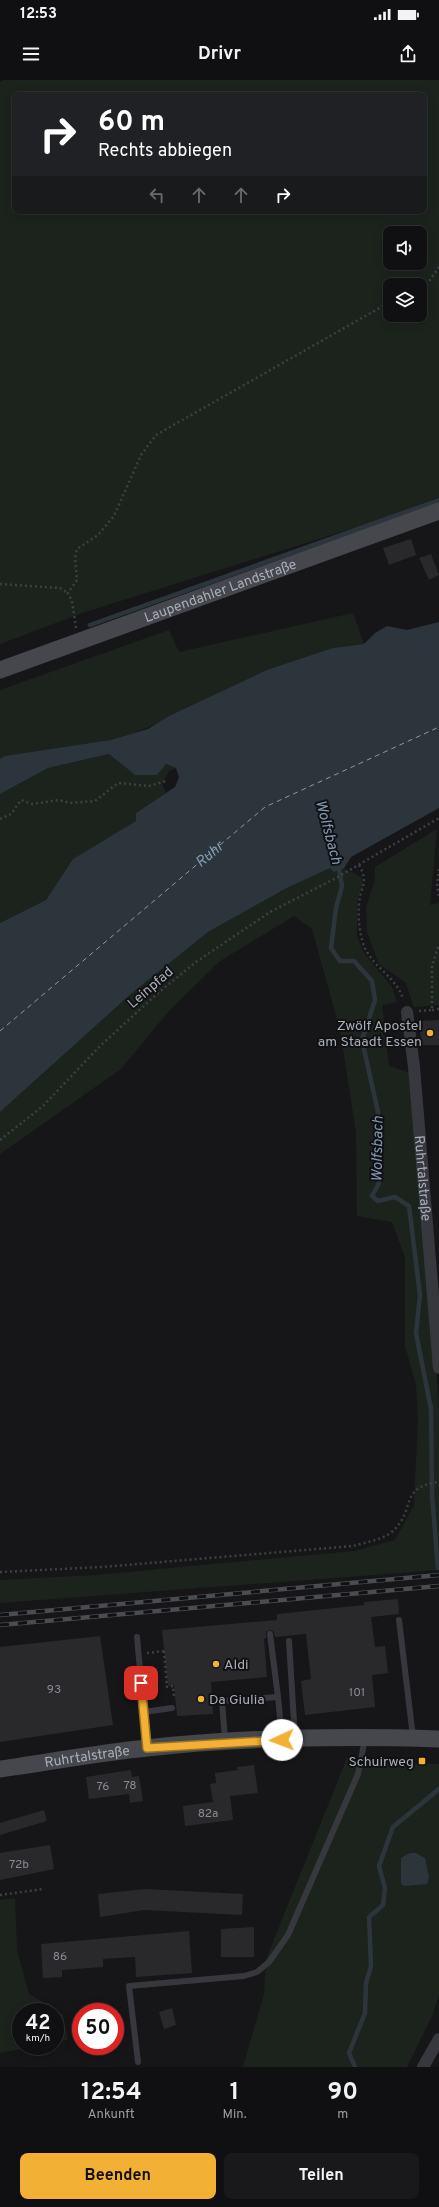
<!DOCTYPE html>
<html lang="de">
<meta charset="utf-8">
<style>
:root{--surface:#101012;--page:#19191b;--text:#f1f3f6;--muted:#9c9d9f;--line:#303032;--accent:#f2b134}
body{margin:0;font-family:Overpass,sans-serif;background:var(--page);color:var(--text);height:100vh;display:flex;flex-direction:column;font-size:15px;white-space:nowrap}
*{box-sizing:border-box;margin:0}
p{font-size:13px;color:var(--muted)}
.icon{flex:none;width:22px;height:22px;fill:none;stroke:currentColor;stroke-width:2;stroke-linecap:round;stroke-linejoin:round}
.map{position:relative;height:1987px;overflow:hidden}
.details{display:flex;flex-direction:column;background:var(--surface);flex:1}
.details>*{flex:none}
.hud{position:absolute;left:12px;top:12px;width:415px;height:122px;border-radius:8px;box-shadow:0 2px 10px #0003,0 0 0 1px var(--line);background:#202124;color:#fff;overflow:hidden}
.tools{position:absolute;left:383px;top:146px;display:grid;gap:8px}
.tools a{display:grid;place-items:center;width:44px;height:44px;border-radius:8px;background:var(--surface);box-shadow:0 2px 10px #0003,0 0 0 1px var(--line);font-size:20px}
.speed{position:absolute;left:12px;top:1923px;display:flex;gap:8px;font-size:20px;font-weight:700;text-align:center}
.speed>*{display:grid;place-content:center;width:52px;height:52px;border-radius:50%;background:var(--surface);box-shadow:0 2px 10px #0003,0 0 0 1px var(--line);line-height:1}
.speed small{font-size:10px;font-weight:400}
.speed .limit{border:6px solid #d22;background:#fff;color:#111}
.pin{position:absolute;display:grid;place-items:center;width:34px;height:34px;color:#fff;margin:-17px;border-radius:8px;box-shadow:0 2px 6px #0006}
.me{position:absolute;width:44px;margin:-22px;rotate:268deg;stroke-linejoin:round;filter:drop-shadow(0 0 3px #0008)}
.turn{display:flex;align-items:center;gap:14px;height:84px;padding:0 20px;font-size:18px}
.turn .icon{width:52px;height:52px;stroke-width:2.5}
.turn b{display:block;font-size:28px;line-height:34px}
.lanes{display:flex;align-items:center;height:38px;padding:0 20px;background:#0003;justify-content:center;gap:20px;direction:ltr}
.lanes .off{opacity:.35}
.eta{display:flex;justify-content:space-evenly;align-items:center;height:68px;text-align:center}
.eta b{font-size:24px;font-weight:700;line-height:28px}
.button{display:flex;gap:8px;margin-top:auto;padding:8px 20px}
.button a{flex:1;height:46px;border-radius:8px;background:var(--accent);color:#111;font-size:16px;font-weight:700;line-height:46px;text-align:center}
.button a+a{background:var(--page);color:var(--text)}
.status{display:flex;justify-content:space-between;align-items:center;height:28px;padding:0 20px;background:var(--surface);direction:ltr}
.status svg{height:11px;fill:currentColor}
header{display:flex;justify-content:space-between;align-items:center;height:52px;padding:0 20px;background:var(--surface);font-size:18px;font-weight:700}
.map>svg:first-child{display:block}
.green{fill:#1c231d;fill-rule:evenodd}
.water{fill:#2c353c}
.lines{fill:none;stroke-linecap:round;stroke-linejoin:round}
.stream{stroke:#2c353c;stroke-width:4.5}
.ferry{stroke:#7f9bb3;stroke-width:1;stroke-dasharray:5 4;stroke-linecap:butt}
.building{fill:#29292c}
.path{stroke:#3d3f44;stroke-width:2.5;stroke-dasharray:2 3;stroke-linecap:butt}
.service{stroke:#37383d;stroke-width:6}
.minor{stroke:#37383d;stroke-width:12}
.secondary{stroke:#45474d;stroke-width:17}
.rail-casing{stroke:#4a4c52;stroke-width:4.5}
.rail{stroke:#111113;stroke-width:3;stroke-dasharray:9;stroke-linecap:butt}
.route-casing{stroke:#9d7322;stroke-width:10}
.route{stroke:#f2b134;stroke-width:7}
.poi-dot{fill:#f2b134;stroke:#111113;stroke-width:1.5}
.labels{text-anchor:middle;stroke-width:4;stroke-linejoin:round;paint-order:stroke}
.number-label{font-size:12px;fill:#888b94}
.street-label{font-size:14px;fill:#a8adb8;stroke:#111113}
.poi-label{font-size:14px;fill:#a8adb8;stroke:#111113;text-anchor:end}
.water-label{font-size:15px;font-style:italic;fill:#7f9bb3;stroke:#111113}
</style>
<div class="status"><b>12:53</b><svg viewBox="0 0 49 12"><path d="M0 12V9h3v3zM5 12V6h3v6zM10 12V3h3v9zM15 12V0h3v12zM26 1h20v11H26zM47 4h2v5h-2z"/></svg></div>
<header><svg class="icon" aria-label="menu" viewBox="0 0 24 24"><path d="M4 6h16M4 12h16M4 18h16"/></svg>Drivr<svg class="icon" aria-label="share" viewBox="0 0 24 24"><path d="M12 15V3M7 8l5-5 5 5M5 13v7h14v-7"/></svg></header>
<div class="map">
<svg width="439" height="1987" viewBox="0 0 439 1987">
<rect width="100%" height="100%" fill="#161618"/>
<!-- green -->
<g class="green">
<path d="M4 0H439V417L370 443 85 532 0 564V2ZM15 15H424V131H15ZM390 153H420V183H390ZM390 205H420V235H390Z"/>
<path d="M353 533 364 564 333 568 167 637C120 667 59 668 6 676L0 679V610L169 550 179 572Z"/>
<polygon points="109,674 135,695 166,684 176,688 169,691 162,704 166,713 136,733 137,741 73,779 46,820 0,843 0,714 48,688"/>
<polygon points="437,749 430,825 439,823 439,925 414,927 406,903 379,884 367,852 366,827 375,800 375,787"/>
<polygon points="330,788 334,792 344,788 361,797 363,804 357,821 357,857 364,873 392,907 397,922 382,925 389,986 410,993 439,1327 439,1490 0,1523 0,1500 96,1495 354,1471 395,1460 414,1425 418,1339 416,1305 405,1266 405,1177 392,1142 357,1136 356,1052 340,950 312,849 294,836 220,881 169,931 121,989 0,1074 0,1032 132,913 208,852 285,809"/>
<polygon points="347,1678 372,1683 439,1684 439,1915 433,1934 407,1987 243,1987 264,1914 266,1879"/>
<polygon points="15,1818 17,1870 29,1914 63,1935 68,1960 55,1962 55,1932 21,1932 21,1966 37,1966 0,1973 0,1820"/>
</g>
<!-- water -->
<g class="water">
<polygon points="439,542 439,728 351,777 344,788 334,792 330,788 285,809 208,852 132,913 0,1032 0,843 46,820 73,779 136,741 136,733 175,707 179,697 176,688 166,684 157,695 135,695 109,674 48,688 0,714 0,679 5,676 111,660 148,649 167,637 267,590 333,568 364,564 375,553 387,546 407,550"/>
<polygon points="410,1773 416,1773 425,1778 429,1797 427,1804 404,1806 401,1804 401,1778"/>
</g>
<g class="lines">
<!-- stream -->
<g class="stream">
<polyline points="90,545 439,420"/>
<polyline points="338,784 342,806 336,828 331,868 340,881 354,881 372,901 375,920 362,960 378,1032 379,1103 372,1116 378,1121 395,1117 409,1126 420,1215 416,1253 431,1329 432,1414 438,1488"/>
<polyline points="355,1987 349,1973 365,1933 366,1903 371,1886 369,1837 383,1825 385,1808 379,1786 393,1747 439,1709"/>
</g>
<!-- ferry -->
<path class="ferry" id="s1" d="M0 951 265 727 439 647"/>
</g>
<!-- building -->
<g class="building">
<polygon points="411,459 416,475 389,485 383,468"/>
<polygon points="431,474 439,495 429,500 419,478"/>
<polygon points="439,940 439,965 421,965 420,941"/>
<polygon points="398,1519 399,1534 371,1537 375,1567 385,1566 388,1593 372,1595 375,1627 305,1635 301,1601 311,1599 306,1554 275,1557 274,1552 270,1550 266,1552 266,1558 264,1559 267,1597 211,1602 213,1634 177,1636 174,1605 168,1606 162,1550 277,1540 277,1534 364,1525 364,1522"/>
<polygon points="100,1556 113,1645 0,1662 0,1567"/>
<polygon points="254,1685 258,1713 230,1716 233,1740 185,1746 183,1726 213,1722 210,1704 216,1703 215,1693 238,1690 237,1687"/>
<polygon points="131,1690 132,1697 139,1696 143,1721 130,1723 129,1714 89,1719 86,1697"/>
<polygon points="44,1730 47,1741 0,1755 0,1743"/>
<polygon points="50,1765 54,1789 0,1800 0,1773"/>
<polygon points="145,1809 243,1814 242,1835 144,1830 100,1837 98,1814"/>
<polygon points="254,1847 254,1877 221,1877 221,1849"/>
<polygon points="189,1851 192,1893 136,1897 135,1877 103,1879 103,1887 62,1890 62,1897 43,1898 41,1864"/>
<polygon points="172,1928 176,1945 164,1949 159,1932"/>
</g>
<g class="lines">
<!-- path -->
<g class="path">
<polyline points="420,205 430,200 439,187"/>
<polyline points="0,504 60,508 68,513"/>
<polyline points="76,548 72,521 68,513 77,500 75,478 77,469 98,455 114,436 141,375 156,355 390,222"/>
<polyline points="0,739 11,734 21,720 32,724 59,720 70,723 95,721 118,703 149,706 166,701"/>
<path d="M359 785C369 803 361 805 359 823 358 836 359 850 363 863 370 886 397 897 403 919"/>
<polyline points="439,789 437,806 439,817"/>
<polyline points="432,930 439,929"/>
<polyline points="419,931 432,930 432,886 439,864"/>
<polyline points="0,1060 43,1026 99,967 158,913 196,882 270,832 336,798 439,738"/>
<path d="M0 1492 102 1487 353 1466C366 1462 384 1460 394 1450 416 1428 399 1407 439 1402"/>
<polyline points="164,1571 167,1607 173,1606 174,1618"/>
<polyline points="147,1573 164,1571"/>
<polyline points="0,1815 44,1809"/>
</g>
<!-- service -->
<g class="service">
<polyline points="399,1540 413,1657"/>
<polyline points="270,1554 278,1617"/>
<polyline points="137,1557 147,1666"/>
<polyline points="289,1561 295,1658"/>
<polyline points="144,1632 172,1628"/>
<polyline points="225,1660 222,1621 278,1617 282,1658"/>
<polyline points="138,1982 129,1906 244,1896 257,1892 269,1882 288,1855 358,1694 365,1659"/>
</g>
<!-- minor -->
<g class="minor">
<path id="s2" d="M407 932 414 987 439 1288"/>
<polyline points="423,1987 439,1959"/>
</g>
<!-- secondary -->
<g class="secondary">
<path id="s3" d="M0 590 439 431"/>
<path id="s4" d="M0 1689C49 1682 98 1673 147 1668 243 1657 342 1656 439 1659"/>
</g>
<!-- rail casing -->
<g class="rail-casing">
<g id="rail">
<polyline points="0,1535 439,1495"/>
<polyline points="0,1545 439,1506"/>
</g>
</g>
<!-- rail -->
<use href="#rail" class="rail"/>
</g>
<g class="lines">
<!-- route casing -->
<g class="route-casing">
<polyline id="route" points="141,1603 147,1668 282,1660"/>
</g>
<!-- route -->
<use href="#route" class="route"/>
</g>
<!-- markers -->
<g class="poi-dot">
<circle cx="430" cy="953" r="4"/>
<circle cx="216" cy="1584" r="4"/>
<circle cx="201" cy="1619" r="4"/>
<rect x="418" y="1677" width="8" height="8" rx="2"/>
</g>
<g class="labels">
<!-- number labels -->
<g class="number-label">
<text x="54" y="1613">93</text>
<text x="357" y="1616">101</text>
<text x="130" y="1709">78</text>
<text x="103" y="1710">76</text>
<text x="208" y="1737">82a</text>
<text x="19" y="1788">72b</text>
<text x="60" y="1880">86</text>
</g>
<!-- street labels -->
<g class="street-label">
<text dy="5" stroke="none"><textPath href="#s3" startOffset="234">Laupendahler Landstraße</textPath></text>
<text transform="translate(150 907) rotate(-41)" y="5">Leinpfad</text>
<text dy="5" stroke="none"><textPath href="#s2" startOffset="167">Ruhrtalstraße</textPath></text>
<text dy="5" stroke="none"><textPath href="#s4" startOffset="88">Ruhrtalstraße</textPath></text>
</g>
<!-- poi labels -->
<g class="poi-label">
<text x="422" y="950">Zwölf Apostel<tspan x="422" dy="16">am Staadt Essen</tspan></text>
<text x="224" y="1589" text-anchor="start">Aldi</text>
<text x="209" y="1624" text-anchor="start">Da Giulia</text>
<text x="414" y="1686">Schuirweg</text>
</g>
<!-- water labels -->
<g class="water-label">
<text transform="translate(329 752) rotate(75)" y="5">Wolfsbach</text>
<text dy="5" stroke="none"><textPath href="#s1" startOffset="274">Ruhr</textPath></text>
<text transform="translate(377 1069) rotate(-89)" y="5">Wolfsbach</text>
</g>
</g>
</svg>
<div class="tools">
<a><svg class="icon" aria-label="sound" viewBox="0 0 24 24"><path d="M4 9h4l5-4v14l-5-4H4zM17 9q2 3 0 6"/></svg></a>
<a><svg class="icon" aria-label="layers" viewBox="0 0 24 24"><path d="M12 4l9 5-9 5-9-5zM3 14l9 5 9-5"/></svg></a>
</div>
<div class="speed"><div>42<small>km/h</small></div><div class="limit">50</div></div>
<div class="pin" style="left:141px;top:1603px;background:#d93025"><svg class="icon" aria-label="arrive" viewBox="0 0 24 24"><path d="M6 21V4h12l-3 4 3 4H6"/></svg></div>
<svg class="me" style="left:282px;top:1660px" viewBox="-20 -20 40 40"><circle r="19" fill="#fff"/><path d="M0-13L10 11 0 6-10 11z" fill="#f2b134"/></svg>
<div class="hud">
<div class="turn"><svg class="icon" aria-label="right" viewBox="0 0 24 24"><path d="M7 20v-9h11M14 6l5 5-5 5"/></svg><div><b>60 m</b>Rechts abbiegen</div></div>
<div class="lanes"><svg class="icon off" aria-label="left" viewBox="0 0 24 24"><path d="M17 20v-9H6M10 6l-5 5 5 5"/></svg><svg class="icon off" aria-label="ahead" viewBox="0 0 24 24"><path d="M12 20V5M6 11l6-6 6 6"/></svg><svg class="icon off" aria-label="ahead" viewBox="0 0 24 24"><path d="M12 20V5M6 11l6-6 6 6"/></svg><svg class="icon" aria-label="right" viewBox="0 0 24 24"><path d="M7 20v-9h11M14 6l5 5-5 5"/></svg></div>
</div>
</div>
<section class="details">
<div class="eta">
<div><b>12:54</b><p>Ankunft</p></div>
<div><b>1</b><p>Min.</p></div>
<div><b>90</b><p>m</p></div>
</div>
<div class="button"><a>Beenden</a><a>Teilen</a></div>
</section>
